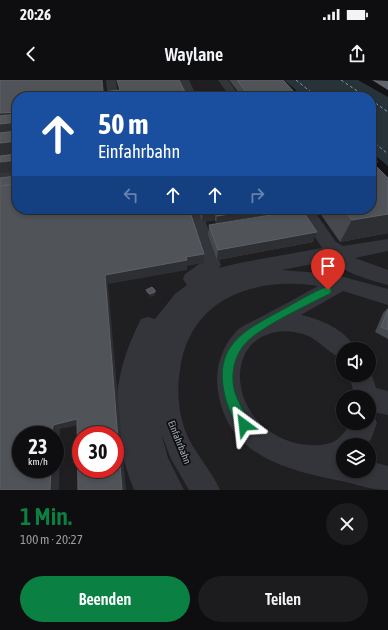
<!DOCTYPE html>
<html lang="de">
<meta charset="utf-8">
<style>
:root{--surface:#0e0e10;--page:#1c1c1e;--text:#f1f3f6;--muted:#9b9c9f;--line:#2e2e30;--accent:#0b8043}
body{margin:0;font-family:"Asap Condensed",sans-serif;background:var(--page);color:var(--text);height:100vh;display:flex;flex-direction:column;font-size:15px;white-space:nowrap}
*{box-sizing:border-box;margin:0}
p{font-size:13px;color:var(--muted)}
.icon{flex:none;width:22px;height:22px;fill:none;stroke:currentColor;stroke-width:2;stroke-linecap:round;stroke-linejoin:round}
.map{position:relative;height:410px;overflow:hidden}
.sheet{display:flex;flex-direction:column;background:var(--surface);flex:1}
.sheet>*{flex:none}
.banner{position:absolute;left:12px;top:12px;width:364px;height:122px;border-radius:16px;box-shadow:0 2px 6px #0003,0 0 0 1px var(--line);background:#1a4fa0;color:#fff;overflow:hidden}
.buttons{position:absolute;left:336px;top:262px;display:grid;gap:8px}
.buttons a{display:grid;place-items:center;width:40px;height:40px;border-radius:50%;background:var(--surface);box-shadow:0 2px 6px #0003,0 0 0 1px var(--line);font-size:20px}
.speed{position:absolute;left:12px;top:346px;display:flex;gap:8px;font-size:20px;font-weight:700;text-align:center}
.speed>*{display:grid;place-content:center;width:52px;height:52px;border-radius:50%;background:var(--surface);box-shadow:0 2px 6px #0003,0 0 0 1px var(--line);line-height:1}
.speed small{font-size:10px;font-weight:400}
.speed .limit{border:6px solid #d22;background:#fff;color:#111}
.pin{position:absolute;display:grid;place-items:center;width:34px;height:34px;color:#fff;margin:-41px -17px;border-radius:50% 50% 50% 0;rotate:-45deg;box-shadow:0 0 4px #0007}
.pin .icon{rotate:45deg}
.me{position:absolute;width:44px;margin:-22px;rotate:330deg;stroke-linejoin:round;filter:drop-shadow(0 0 3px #0008)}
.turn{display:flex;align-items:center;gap:14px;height:84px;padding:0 20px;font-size:18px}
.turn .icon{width:52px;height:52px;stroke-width:2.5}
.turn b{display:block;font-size:28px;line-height:34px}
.lanes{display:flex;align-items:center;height:38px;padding:0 20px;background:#0003;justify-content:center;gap:20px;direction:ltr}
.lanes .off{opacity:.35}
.round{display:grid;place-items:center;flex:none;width:42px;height:42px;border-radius:21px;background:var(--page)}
.head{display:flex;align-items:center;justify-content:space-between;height:68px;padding:0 20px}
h1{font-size:24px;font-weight:600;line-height:30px;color:var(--accent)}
.primary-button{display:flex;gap:8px;margin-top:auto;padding:8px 20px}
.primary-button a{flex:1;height:46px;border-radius:24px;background:var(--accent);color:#fff;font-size:16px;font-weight:600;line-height:46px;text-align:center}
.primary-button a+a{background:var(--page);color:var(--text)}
.status{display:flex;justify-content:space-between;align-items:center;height:28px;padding:0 20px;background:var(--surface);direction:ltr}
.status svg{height:11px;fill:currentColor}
header{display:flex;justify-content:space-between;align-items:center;height:52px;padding:0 20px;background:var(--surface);font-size:18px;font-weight:600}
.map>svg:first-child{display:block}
.built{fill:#1f1f22;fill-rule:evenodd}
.water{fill:#283339}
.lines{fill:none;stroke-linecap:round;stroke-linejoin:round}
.ferry{stroke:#779db4;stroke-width:1;stroke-dasharray:3 2.5;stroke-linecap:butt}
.path{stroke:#393c41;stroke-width:1.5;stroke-dasharray:1.5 2.5;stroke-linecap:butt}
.minor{fill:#34353a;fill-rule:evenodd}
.highway{fill:#5f636b;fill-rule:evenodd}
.wall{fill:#46484d}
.shaded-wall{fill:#2d2f32}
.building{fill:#505358;stroke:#5d6167;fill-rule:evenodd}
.route{fill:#0b8043;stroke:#07532c}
.labels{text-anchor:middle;stroke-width:3.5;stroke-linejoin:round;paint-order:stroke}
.street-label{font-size:10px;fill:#a3abb6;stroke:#0e0e10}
</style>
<div class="status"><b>20:26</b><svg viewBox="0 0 49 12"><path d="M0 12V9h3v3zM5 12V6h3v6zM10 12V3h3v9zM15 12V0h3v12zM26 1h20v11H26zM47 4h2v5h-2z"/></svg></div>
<header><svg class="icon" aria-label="back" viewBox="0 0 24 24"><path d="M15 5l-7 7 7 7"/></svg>Waylane<svg class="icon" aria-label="share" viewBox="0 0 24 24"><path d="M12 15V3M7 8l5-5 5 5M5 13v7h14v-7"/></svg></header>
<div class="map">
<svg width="388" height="410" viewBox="0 0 388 410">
<rect width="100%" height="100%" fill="#131315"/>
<!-- built -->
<path class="built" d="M0 0H277L295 17H17V129H371L388 107V410H0ZM343 269H369V295H343ZM343 317H369V343H343ZM21 355H55V389H21ZM81 355H115V389H81ZM343 365H369V391H343Z"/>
<!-- water -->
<polygon class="water" points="284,0 358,0 388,17 388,86 371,72 371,17 304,17"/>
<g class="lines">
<!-- ferry -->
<g class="ferry">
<polyline points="296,0 317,17"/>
<polyline points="341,0 366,17"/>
<polyline points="371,20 388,32"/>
<polyline points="371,60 388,74"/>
</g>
<!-- path -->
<polyline class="path" points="371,76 378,82"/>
<!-- minor -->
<g class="minor">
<polygon points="106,0 116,0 118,17 108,17"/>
<polygon points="179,0 189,0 197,17 187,17"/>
<polygon points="218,0 228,0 240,17 230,17"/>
<polygon points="17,89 17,97 0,99 0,91"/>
<path d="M185 129H201L221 185 219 188 239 183 322 168 297 129H313L336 162 343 166 388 159V171L355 178 388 190V205C374 201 341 193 334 180L281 190 333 194 388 209V225L343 211 301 235C320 239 347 250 355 269H343V279C327 273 317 256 299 253 282 249 266 252 253 263 245 271 241 281 240 293 238 335 277 368 318 365 325 365 335 363 340 357 344 353 348 348 351 343H369V332L373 334 377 343 371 359 366 365H343V391H369V381L388 386V410C372 410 362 406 346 402 292 391 228 379 218 311 215 291 220 270 234 254 240 246 250 243 259 238 278 228 298 217 318 206 254 196 189 219 180 290 177 308 178 327 183 344 190 369 210 387 220 410H189L171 379 161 353 168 378 184 410H134C109 347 110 300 141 239L148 237 155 239 175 214 187 205 183 199 185 194 202 182Z"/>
<polygon points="369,287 376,308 388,311 388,335 369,331 369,317 355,317 349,295 369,295"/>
</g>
<!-- highway -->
<polygon class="highway" points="372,0 388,1 388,10"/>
</g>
<!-- wall -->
<g class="wall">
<polygon points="229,0 283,0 299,17 242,17"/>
<polygon points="388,98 388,153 340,162 317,129 371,129"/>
<polygon points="198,129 298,129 297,130 216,143 215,140 202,142"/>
<polygon points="209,145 313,162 217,180 208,155"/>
<polygon points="388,228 388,259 375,252 383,233"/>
</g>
<!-- shaded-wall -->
<g class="shaded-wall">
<polygon points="102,0 105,16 120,14 121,17 104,17"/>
<polygon points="186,14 186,17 162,17"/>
<polygon points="17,32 17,42 0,44 0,33"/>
<polygon points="17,42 17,60 0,62 0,44"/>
<polygon points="17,61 17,79 0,81 0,63"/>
<polygon points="17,80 17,91 0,93 0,82"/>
<polygon points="203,129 298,129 297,130 216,143 217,136 215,133 215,140 202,142"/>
<polygon points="388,134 388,153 340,162 352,140"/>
<polygon points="317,152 313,162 217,180 218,170"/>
<polygon points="204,174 204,183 187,186 187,190 108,204 126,410 122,410 105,195 186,177"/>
<polygon points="155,210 155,215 150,217 149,214"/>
<polygon points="77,339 84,344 60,349 59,410 50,410 51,389 55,389 55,355 52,355 53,345"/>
</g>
<!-- building -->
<g class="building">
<polygon points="0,0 102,0 103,12 120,10 117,0 179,0 186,14 162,17 121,17 120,14 104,16 104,17 17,17 17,32 0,33"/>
<polygon points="237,0 283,0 299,17 250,17"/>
<polygon points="17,34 17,42 0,44 0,36"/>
<polygon points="17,49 17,61 0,63 0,53 17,51"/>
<polygon points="17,74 17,80 0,82 0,76"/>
<polygon points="371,81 388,98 388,134 352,140 343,129 371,129"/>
<polygon points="17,96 17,104 0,106 0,98"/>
<path d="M17 104V129H189L204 174 186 177 187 180 105 195 122 410H78L77 339 53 345 52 355H21V389H51L50 410H0V106ZM81 355H115V389H81Z"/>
<polygon points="239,129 261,129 217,136 215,133"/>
<polygon points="302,130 317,152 218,170 209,145"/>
<polygon points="152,207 155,210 155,212 149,214 146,210"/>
<polygon points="388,229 388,250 381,247"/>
</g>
<!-- route -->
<path class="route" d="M328 206 331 208V213C310 224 257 248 244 265 234 277 231 294 234 309 237 322 245 332 251 345L249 349 244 351C235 347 229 330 226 320 211 266 243 251 284 229 298 221 313 212 328 206Z"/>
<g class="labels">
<!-- street labels -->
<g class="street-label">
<text transform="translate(180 362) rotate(68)" y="4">Einfahrbahn</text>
</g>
</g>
</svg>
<div class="buttons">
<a><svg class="icon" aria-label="sound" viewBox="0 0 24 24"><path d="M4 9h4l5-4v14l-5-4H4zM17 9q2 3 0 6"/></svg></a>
<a><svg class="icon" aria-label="search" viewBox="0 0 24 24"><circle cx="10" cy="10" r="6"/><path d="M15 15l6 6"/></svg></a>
<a><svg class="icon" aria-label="layers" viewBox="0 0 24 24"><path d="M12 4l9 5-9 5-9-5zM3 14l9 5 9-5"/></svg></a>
</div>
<div class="speed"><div>23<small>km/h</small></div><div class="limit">30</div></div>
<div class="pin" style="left:328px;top:210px;background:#d93025"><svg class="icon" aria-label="arrive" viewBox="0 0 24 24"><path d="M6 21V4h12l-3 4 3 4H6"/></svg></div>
<svg class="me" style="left:244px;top:345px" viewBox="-20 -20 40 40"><path d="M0-17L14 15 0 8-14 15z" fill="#0b8043" stroke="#fff" stroke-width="4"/></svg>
<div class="banner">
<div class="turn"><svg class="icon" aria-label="ahead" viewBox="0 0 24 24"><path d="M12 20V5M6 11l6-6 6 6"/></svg><div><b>50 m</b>Einfahrbahn</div></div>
<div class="lanes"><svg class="icon off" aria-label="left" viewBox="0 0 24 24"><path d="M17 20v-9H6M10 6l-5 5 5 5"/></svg><svg class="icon" aria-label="ahead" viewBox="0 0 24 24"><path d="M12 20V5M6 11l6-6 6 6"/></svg><svg class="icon" aria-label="ahead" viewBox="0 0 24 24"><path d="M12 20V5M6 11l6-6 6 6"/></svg><svg class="icon off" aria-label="right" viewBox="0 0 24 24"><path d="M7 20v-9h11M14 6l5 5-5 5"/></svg></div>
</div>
</div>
<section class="sheet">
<div class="head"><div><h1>1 Min.</h1><p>100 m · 20:27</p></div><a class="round"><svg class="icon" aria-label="close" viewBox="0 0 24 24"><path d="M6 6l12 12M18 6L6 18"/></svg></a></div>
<div class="primary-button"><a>Beenden</a><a>Teilen</a></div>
</section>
